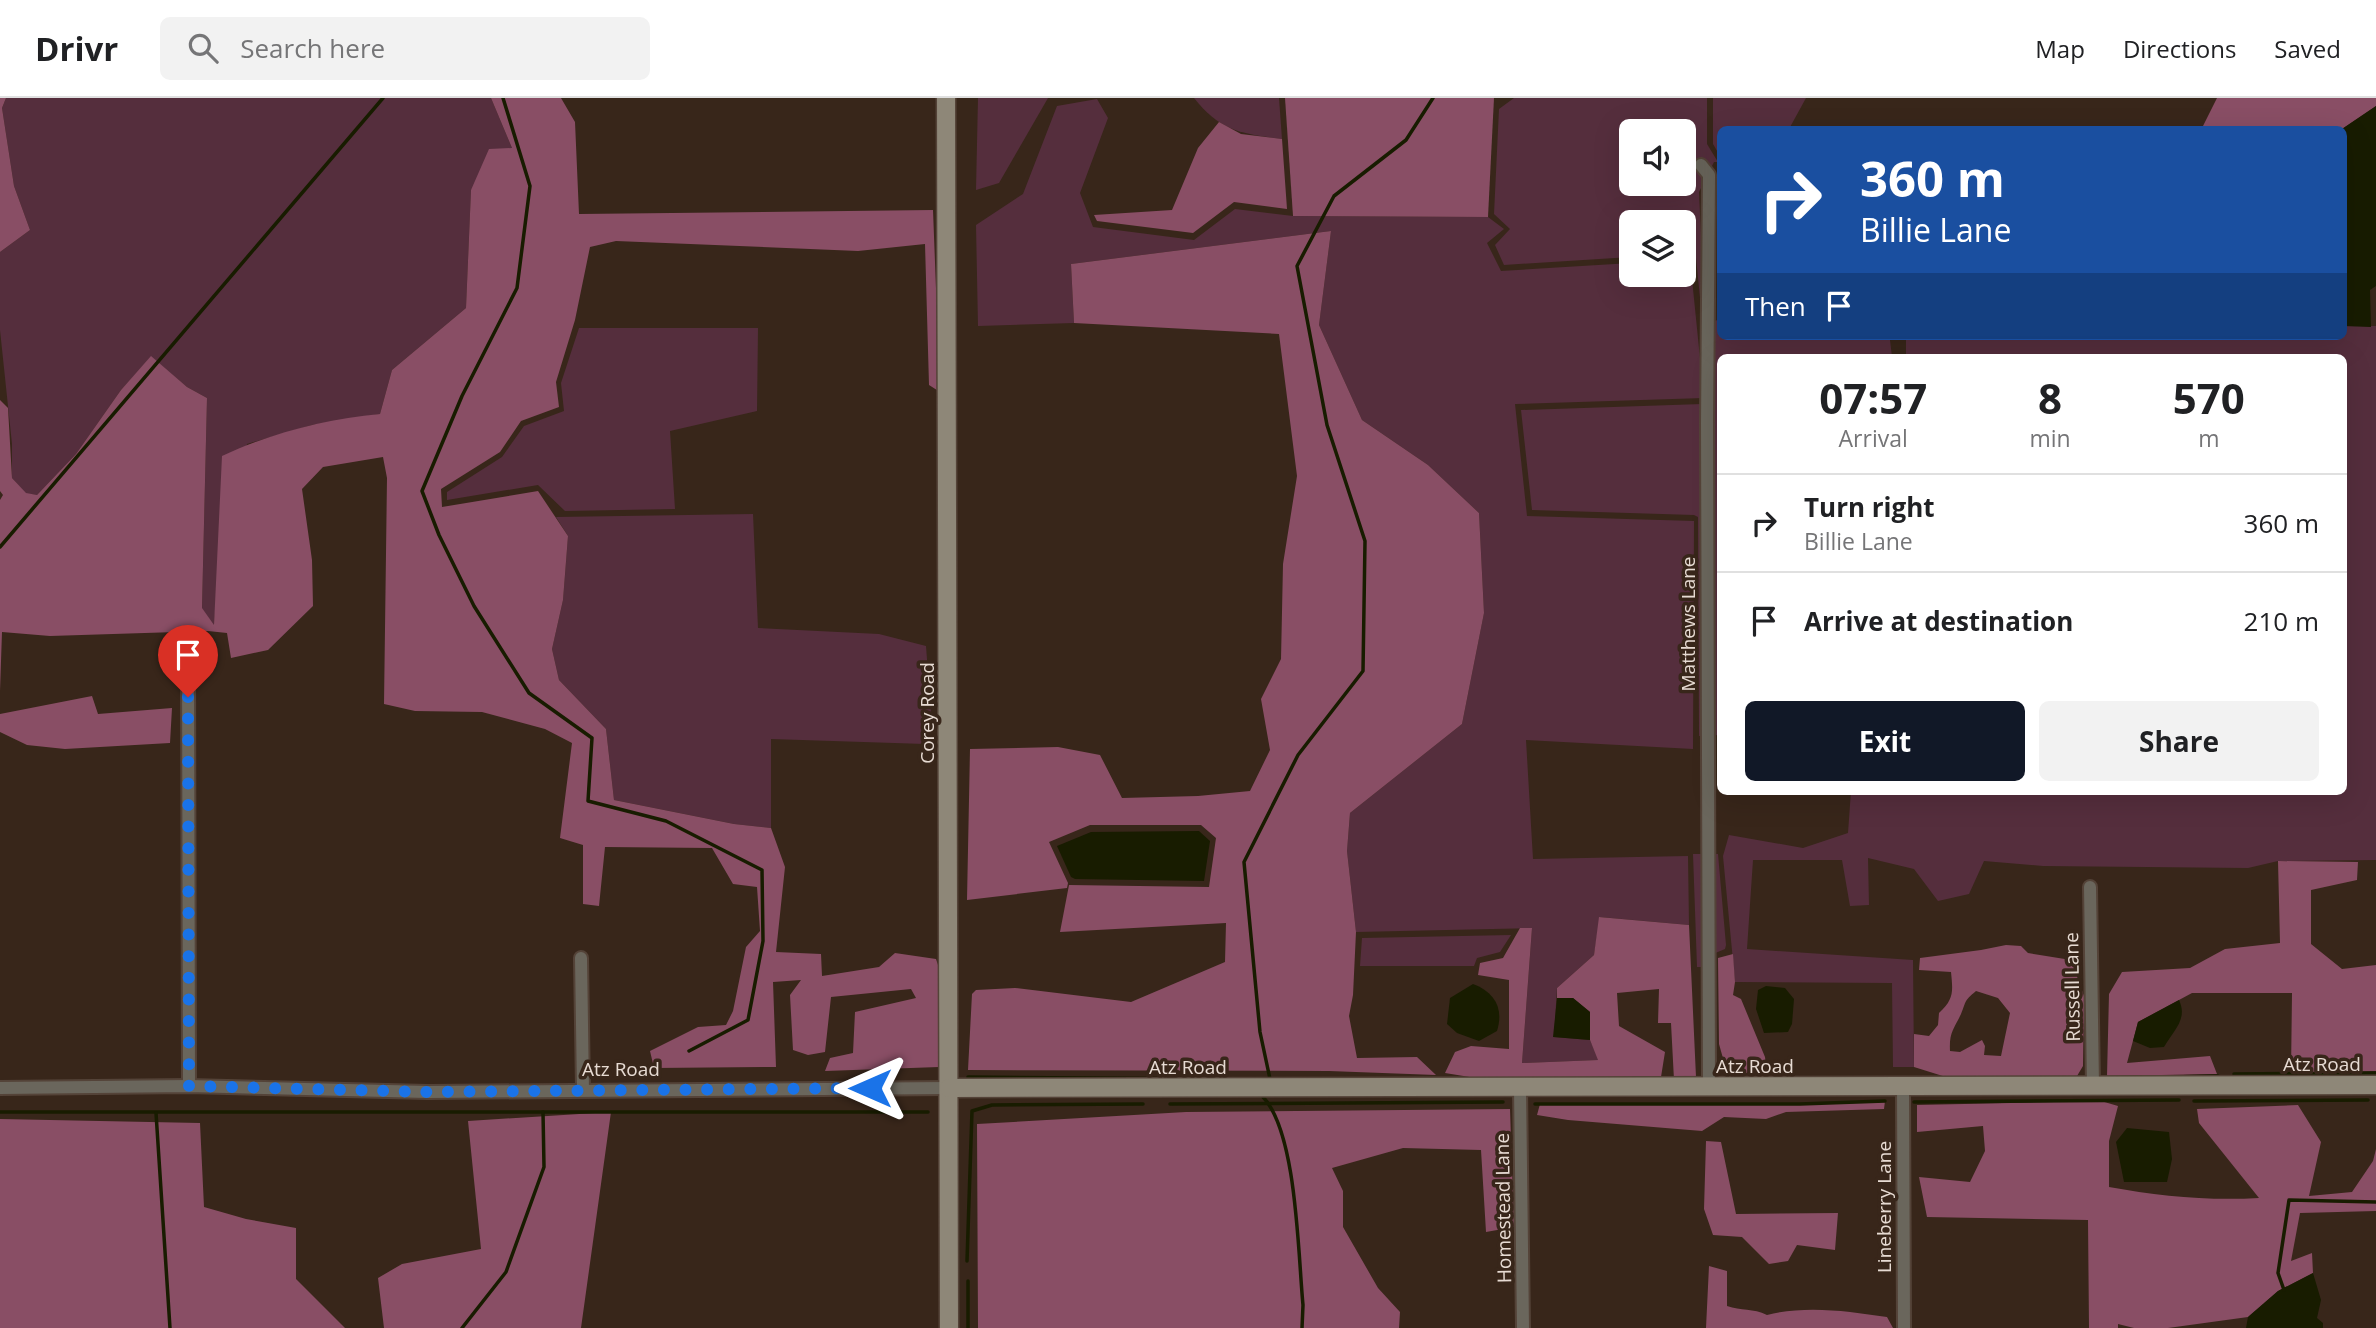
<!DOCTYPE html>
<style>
:root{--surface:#fff;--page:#f2f2f2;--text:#202124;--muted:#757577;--line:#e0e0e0;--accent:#111827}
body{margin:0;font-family:"Open Sans",sans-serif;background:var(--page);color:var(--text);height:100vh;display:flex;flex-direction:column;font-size:26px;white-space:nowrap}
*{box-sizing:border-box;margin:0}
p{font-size:23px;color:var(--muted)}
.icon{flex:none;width:38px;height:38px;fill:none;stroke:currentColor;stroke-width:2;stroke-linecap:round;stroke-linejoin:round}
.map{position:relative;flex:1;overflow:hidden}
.side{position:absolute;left:1717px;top:256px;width:630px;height:441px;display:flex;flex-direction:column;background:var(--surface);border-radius:10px;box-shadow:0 7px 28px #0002}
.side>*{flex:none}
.banner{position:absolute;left:1717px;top:28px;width:630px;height:214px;border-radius:10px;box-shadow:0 7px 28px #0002;background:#1a4fa0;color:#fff;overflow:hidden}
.tools{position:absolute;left:1619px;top:21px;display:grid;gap:14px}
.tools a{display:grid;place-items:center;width:77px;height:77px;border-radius:10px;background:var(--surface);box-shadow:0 7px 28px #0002;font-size:35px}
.pin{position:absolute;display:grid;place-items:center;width:60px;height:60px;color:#fff;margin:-72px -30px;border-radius:50% 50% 50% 0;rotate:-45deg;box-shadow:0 0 7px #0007}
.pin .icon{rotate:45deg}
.me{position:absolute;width:77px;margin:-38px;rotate:270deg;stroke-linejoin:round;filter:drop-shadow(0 0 5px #0008)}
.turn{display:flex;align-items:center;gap:24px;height:147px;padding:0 28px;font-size:32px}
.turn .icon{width:91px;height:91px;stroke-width:2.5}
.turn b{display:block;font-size:49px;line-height:60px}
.then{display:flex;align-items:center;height:66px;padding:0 28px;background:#0003;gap:14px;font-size:26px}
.eta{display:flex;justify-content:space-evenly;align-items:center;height:119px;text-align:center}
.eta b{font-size:42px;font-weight:700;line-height:49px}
.primary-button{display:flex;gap:14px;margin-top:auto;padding:14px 28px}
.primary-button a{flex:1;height:80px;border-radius:10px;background:var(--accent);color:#fff;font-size:28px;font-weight:700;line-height:80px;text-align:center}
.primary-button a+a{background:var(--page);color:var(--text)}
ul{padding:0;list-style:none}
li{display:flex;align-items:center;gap:21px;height:98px;padding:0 28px;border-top:2px solid var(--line)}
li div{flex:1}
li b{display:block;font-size:26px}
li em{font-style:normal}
header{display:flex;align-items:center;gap:42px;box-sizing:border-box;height:98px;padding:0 35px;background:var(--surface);border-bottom:2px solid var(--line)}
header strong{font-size:33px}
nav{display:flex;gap:38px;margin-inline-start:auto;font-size:24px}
.search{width:490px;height:63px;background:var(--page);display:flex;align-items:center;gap:18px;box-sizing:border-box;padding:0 24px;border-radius:10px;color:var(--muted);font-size:26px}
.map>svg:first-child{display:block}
.green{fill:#552e3d;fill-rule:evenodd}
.forest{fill:#894e65;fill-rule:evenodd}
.water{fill:#181c00}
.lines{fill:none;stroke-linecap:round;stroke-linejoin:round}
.stream{stroke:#181c00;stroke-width:3.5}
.street-casing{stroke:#544338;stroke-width:16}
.secondary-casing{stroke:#544338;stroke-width:21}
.street{stroke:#6a665c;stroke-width:12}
.secondary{stroke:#8e8778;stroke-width:18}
.route{stroke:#1a73e8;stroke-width:12;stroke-dasharray:0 21.6}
.labels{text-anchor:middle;stroke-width:7;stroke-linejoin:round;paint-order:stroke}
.street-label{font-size:19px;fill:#e7dbd3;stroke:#38261a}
</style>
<header>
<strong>Drivr</strong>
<div class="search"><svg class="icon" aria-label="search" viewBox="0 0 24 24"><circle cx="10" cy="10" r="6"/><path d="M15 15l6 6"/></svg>Search here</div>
<nav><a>Map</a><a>Directions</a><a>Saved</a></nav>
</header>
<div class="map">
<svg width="2376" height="1230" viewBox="0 0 2376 1230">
<rect width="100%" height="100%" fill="#38261a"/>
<!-- green -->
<g class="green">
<polygon points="6,0 491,0 512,50 471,92 466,210 392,272 380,316 312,327 247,346 219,461 214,528 202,511 207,300 187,289 151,259 121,292 76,356 37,397 26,396 12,380 12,346 0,232 0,154 30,132 14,88 2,10"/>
<polygon points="978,0 1048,0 999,85 976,92"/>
<path d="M1194 0H1279L1282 41C1242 36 1220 33 1194 0Z"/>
<path d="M1514 0H1707V46L1718 64H1714L1699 94 1705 224 1719 222 1720 238H1869L1890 242 1892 259H1720V637L1699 638 1698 419 1694 417 1532 412 1521 312 1702 306 1710 299 1696 160 1692 155H1684V124H1631V159L1504 167 1495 147 1510 131 1494 116 1499 11ZM1631 33H1684V86H1631Z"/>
<polygon points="1713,0 1806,0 1789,31 1720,32 1720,58 1713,46"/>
<polygon points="1097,1 1108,20 1080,95 1093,129 1194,142 1235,111 1293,118 1488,119 1504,131 1487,145 1501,173 1631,165 1631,177 1684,177 1684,161 1690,161 1704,300 1515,306 1527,418 1694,423 1693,651 1526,642 1533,761 1688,758 1689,827 1600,819 1594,857 1557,890 1554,939 1590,942 1599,962 1522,965 1532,830 1356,834 1347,753 1350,715 1462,626 1484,515 1479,415 1428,367 1362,322 1319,227 1331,133 1071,166 1074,225 978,228 976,127 1023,96 1057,8"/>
<polygon points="2343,228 2376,228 2376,762 2278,763 2248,770 2043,768 1984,763 1969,796 1938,803 1914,771 1868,760 1869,807 1850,808 1842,762 1753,762 1747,851 1913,862 1914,969 1893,969 1892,885 1735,884 1723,758 1729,737 1803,750 1848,735 1851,693 2343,693 2343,259 1906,259 1906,238 2343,238"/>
<polygon points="579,230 758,230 757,313 670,333 675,411 565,413 538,387 447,402 447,394 502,359 524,328 564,313 561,285"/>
<polygon points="753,416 758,530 879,536 926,548 932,628 925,646 771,641 771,730 734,726 614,702 606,631 559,582 552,551 563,502 568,438 556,419"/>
<polygon points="1693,756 1718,756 1726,847 1725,851 1713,856 1712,869 1697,869"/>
<polygon points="1511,837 1500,854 1477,860 1474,868 1360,868 1362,840"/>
</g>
<!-- forest -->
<g class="forest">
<polygon points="0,0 6,0 2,10 14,88 30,132 0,154"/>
<path d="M491 0H561L575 24 579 116 933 112 940 294 929 287 925 146 858 153 616 143 590 149 575 222 556 284 559 309 521 323 500 354 441 391 442 409 538 393 568 438 563 502 552 551 559 582 606 631 614 702 734 726 771 730 785 769 776 854 821 856 822 878 879 869 895 855 936 861 944 885 939 969 825 973 830 960 853 955 855 914 916 900 911 891 831 899 825 954 808 957 793 952 790 897 801 882 773 884 776 969 654 970 650 953 698 929 726 927 733 913 746 849 760 833 757 789 733 786 712 750 605 749 599 808 583 806V747L560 740 572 645 545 631 482 614 415 613 384 606 387 380 383 359 323 369 302 391 312 462 313 508 268 552 231 560 227 535 208 533 50 538 2 534 0 593V402L3 397 0 393V302L8 310 12 380 26 395 37 397 76 356 121 292 151 258 187 289 207 300 202 510 214 527 222 358C271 335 326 321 380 316L392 272 466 210 471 92 489 51 512 50Z"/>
<polygon points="1285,0 1494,0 1488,119 1293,118"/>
<polygon points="2217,0 2376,0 2376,8 2342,31 2201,32"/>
<polygon points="1219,24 1241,36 1282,41 1287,111 1234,104 1193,135 1097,123 1094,117 1172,112 1198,50"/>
<polygon points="1331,133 1319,227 1362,322 1428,367 1479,415 1484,515 1462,626 1350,715 1347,753 1356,834 1353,897 1349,918 1357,960 1417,959 1436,977 1329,973 968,972 972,896 976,892 1015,890 1131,904 1225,864 1226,825 1060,834 1069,787 1209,789 1216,740 1201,727 1090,727 1049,744 1068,785 1067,790 967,802 970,651 1058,649 1100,657 1122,700 1198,698 1250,693 1270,652 1261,601 1281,561 1283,466 1297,378 1279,236 1074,225 1071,166"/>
<polygon points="92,598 98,616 172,610 170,645 65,651 27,647 0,634 0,616"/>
<polygon points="2278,763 2358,764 2357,782 2311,792 2311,846 2342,871 2376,867 2376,973 2291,975 2292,895 2192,895 2138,924 2127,965 2210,958 2217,976 2107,978 2109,896 2122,874 2190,870 2225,851 2280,845"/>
<polygon points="1599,819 1689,827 1696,979 1674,982 1671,925 1658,925 1659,891 1617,895 1619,928 1665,954 1661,979 1482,981 1445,975 1455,954 1471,948 1509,951 1509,882 1478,877 1480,865 1503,860 1520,830 1532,830 1522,965 1598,962 1590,942 1590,914 1573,900 1557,900 1557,890 1594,857"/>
<path d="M2006 847 2021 848 2028 855 2071 862 2084 898 2083 968 2077 978 2023 981 1946 979 1914 969V936L1929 938 1938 927 1939 915C1954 901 1953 894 1951 874L1919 872 1920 860 1981 852ZM1976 893 1998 900 2010 915 2001 958 1984 957 1985 948 1982 942 1960 954 1950 953C1949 934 1954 931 1961 916 1967 902 1963 904 1976 893Z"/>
<polygon points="1733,856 1735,884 1733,897 1741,901 1765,959 1766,967 1744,976 1726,971 1719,946 1718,860"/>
<polygon points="1885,1003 1884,1011 1786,1014 1766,1021 1724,1019 1702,1033 1568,1022 1537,1017 1540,1006 1800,1006"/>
<path d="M2101 1003 2118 1008 2109 1043V1089C2159 1098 2208 1103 2259 1100L2199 1025 2197 1011 2298 1007 2321 1044 2309 1098 2352 1094 2373 1063 2376 1051V1113L2300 1115 2291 1163 2312 1155 2313 1175 2278 1193 2248 1219 2168 1230H2134L2118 1226V1230H2089L2088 1122 1927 1119 1919 1079 1970 1084 1985 1053 1983 1028 1917 1034V1007Z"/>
<polygon points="1510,1011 1514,1129 1486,1134 1481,1052 1403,1050 1332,1070 1343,1093 1343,1129 1378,1190 1400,1214 1399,1230 978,1230 977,1026 1186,1014"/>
<polygon points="611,1014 581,1230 384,1230 378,1180 402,1166 481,1151 468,1023"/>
<polygon points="0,1021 200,1025 204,1109 246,1121 296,1130 296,1181 345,1230 0,1230"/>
<polygon points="1706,1043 1721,1044 1736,1116 1838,1115 1835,1152 1797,1147 1788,1163 1769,1166 1742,1139 1713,1137 1704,1111"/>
<path d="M1709 1168 1727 1173V1208C1741 1213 1753 1210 1767 1217 1806 1207 1847 1213 1887 1219L1893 1230H1706Z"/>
</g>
<!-- water -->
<g class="water">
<polygon points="2376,8 2376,188 2370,192 2371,229 2343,228 2342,31"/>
<polygon points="1199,733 1210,743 1204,783 1075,781 1071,779 1057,748 1091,734"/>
<path d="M1473 886C1495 894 1504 911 1497 933L1479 943 1457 935 1447 926 1450 900Z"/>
<polygon points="1766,888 1785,890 1794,901 1792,926 1788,934 1764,935 1756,911 1758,892"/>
<polygon points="1557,900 1573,900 1590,914 1590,942 1553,939"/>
<path d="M2179 902C2188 921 2174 932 2164 949L2150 950 2133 943 2138 924Z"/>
<polygon points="2127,1030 2169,1034 2172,1061 2167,1084 2124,1084 2116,1044"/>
<polygon points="2313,1175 2321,1202 2317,1220 2323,1225 2323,1230 2246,1230 2248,1219 2278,1193"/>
</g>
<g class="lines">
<!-- stream -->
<g class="stream">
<polyline points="503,0 530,88 517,190 462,298 422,393 439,437 474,508 529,595 592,640 588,703 666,723 762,772 763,843 748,922 689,953"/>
<polyline points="0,449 383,0"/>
<polyline points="2234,976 2376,975"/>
<polyline points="968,979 1219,981"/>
<polyline points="2171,979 2218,978"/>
<polyline points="1270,981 1260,934 1244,764 1298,657 1363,573 1365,443 1327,327 1297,168 1334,98 1406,42 1433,0"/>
<path d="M1263 999C1297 1035 1298 1156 1303 1207L1302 1230"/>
<polyline points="2194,1003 2368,1002"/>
<polyline points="1914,1004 2179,1002"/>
<polyline points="1170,1006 1503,1004"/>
<polyline points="1535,1006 1800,1006 1885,1003"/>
<polyline points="0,1014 928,1014"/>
<polyline points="156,1015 170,1230"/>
<polyline points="967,1163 972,1013 992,1007 1143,1006"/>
<polyline points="2284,1192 2278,1175 2289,1102 2376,1104"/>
<polyline points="462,1230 506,1174 544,1069 543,1014"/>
<polyline points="968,1230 968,1183"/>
</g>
<!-- street casing -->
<g class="street-casing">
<g id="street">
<polyline points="1701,67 1709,77 1707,325 1709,989"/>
<polyline points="188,551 189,988"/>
<polyline points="2090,789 2093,988"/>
<polyline points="581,860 583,992"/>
<polyline points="1903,988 1904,1230"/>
<polyline points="0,990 189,988 428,994 949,990"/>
<polyline points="1520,990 1523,1230"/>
</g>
</g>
<!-- secondary casing -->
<g class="secondary-casing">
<g id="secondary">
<polyline points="946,0 949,1230"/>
<polyline points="949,990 2376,987"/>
</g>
</g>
<!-- street -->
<use href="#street" class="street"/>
<!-- secondary -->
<use href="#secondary" class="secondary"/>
</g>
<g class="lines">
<!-- route -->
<polyline class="route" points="188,599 189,988 428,994 870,990"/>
</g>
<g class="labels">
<!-- street labels -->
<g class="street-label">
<text transform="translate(1688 526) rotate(-90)" y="7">Matthews Lane</text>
<text transform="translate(927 615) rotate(-90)" y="7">Corey Road</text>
<text transform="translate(2072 889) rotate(-91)" y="7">Russell Lane</text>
<text x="2322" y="973">Atz Road</text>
<text x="1755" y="975">Atz Road</text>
<text x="1188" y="976">Atz Road</text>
<text x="621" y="978">Atz Road</text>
<text transform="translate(1884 1109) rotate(-90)" y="7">Lineberry Lane</text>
<text transform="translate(1503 1110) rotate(-91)" y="7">Homestead Lane</text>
</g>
</g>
</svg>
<div class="tools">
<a><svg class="icon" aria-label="sound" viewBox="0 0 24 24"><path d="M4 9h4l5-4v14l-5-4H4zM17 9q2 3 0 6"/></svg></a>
<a><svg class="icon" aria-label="layers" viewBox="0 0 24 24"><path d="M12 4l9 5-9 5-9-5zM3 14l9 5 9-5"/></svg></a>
</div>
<div class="pin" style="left:188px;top:599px;background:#d93025"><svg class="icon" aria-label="arrive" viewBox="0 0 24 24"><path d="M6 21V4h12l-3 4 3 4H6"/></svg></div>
<svg class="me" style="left:870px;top:990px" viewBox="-20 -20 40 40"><path d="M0-17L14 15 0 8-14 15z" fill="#1a73e8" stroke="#fff" stroke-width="4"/></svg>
<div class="banner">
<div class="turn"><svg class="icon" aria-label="right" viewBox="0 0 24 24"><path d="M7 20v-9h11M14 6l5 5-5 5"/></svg><div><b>360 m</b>Billie Lane</div></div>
<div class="then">Then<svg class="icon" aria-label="arrive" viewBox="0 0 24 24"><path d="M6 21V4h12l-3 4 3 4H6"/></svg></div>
</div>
<section class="side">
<div class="eta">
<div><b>07:57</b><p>Arrival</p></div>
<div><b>8</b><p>min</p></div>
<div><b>570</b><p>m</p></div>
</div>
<ul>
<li><svg class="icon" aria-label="right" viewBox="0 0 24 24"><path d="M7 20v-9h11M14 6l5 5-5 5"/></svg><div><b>Turn right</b><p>Billie Lane</p></div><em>360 m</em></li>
<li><svg class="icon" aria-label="arrive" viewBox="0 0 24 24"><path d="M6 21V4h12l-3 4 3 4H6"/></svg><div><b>Arrive at destination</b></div><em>210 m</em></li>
</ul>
<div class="primary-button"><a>Exit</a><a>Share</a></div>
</section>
</div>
